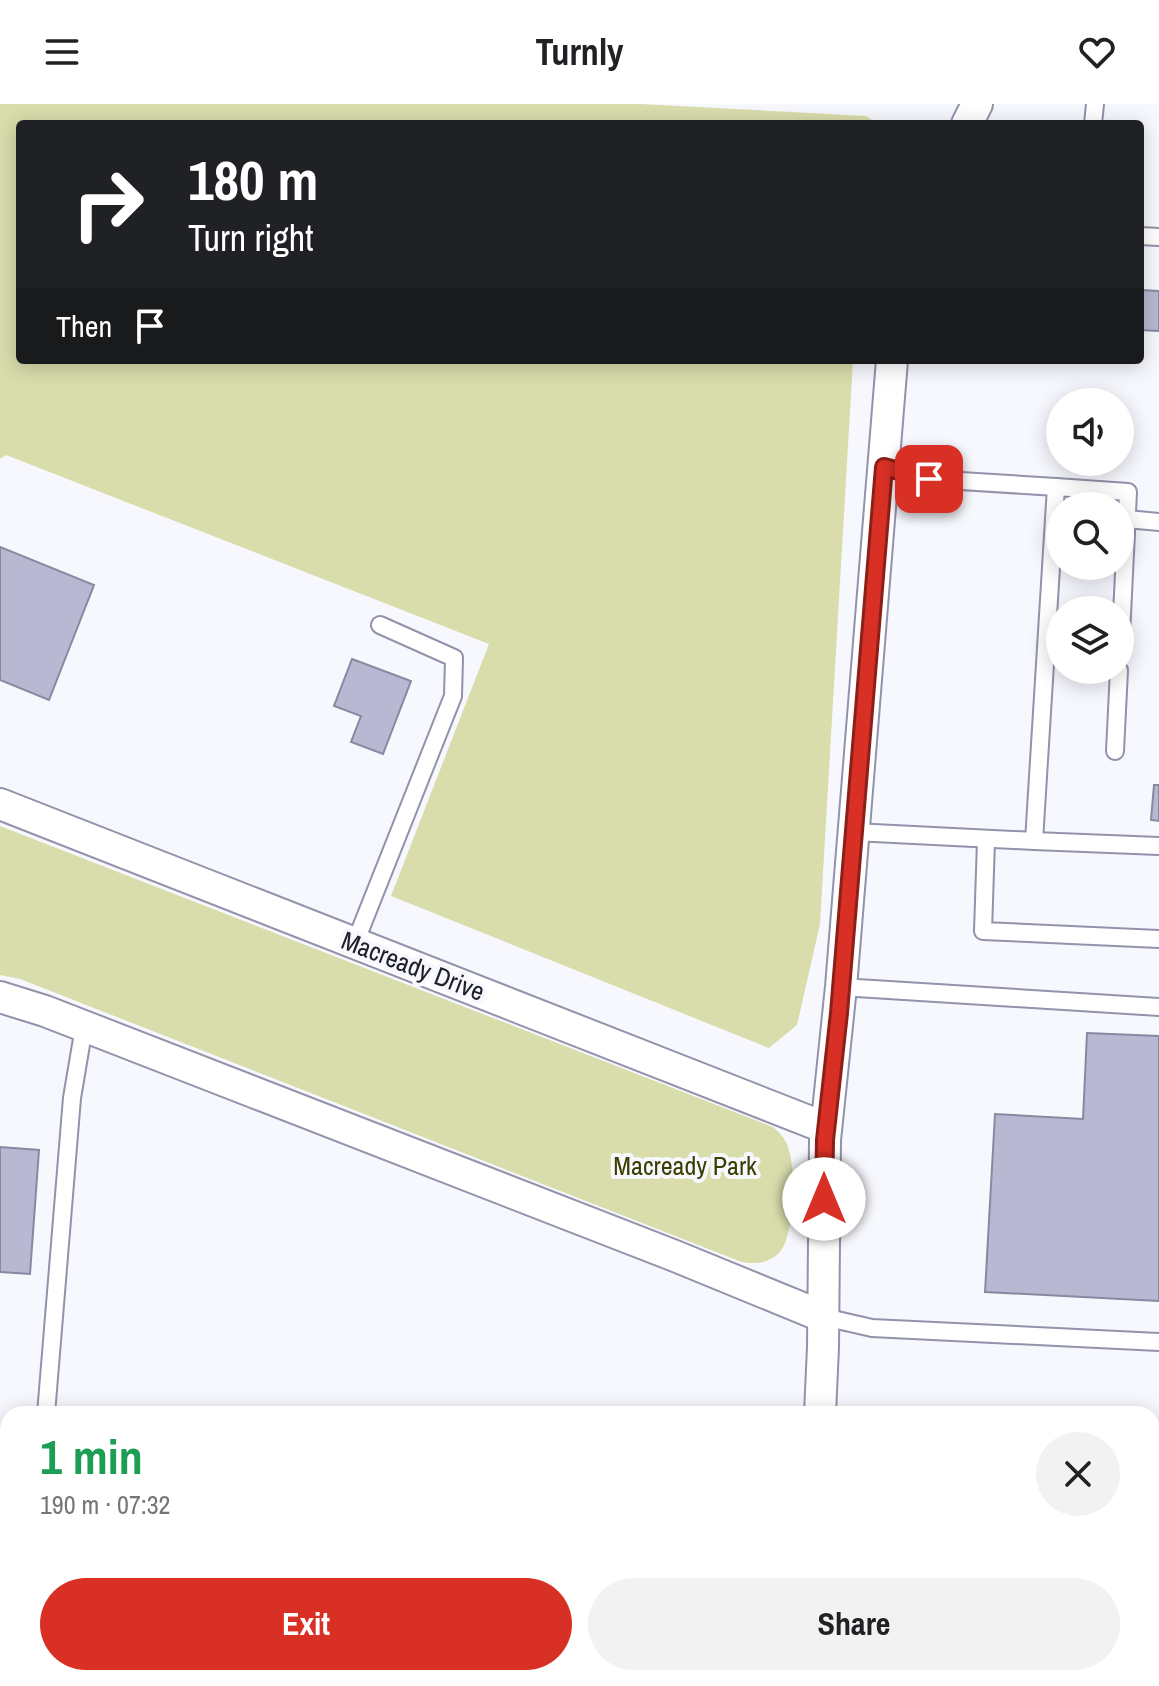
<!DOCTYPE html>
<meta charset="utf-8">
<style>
:root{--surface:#fff;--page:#f2f2f2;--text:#202124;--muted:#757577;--accent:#d93025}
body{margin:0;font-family:"Archivo Narrow",sans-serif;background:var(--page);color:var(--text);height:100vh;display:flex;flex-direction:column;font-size:30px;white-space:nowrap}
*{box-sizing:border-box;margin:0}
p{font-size:26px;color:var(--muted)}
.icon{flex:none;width:44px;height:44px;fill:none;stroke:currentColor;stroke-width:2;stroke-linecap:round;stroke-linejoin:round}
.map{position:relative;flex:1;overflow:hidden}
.drawer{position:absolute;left:0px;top:1302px;width:1160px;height:280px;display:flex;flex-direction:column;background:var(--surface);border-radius:24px 24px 0 0;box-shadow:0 4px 20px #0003}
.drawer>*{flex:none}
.guide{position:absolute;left:16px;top:16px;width:1128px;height:244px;border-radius:8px;box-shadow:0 4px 20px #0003;background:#202124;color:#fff;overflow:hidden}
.fabs{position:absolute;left:1046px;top:284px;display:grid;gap:16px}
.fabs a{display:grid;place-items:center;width:88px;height:88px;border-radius:50%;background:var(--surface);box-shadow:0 4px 20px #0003;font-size:40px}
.pin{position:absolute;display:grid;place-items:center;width:68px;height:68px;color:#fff;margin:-34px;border-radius:16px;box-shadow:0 4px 12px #0006}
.me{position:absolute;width:88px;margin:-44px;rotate:0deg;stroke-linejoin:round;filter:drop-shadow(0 0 6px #0008)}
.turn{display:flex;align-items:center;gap:28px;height:168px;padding:0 40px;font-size:36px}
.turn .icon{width:104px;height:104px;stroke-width:2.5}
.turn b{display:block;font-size:56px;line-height:68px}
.then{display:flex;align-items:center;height:76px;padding:0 40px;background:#0003;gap:16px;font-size:30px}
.round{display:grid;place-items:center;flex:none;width:84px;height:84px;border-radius:42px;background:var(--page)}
.summary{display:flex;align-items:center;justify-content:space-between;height:136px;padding:0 40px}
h1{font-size:48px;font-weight:700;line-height:60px;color:#1e9e55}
.cta{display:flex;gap:16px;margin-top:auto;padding:16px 40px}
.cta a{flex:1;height:92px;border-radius:48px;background:var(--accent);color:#fff;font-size:32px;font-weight:700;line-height:92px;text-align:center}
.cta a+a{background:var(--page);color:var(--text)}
header{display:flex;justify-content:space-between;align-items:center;height:104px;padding:0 40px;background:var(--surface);font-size:36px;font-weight:700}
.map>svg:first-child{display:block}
.green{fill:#d9dcab}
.building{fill:#b8b8d2;stroke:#8889a1;stroke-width:2}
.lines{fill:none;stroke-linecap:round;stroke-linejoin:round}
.service-casing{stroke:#9292ab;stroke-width:20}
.minor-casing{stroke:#9292ab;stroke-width:34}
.service{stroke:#fff;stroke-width:16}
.minor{stroke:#fff;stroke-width:30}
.route-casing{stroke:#8d1f18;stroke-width:20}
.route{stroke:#d93025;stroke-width:14}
.labels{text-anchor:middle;stroke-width:8;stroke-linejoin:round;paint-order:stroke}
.street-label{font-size:26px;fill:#202029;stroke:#f7f8fd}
.park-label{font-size:26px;fill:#3b3d00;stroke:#f7f8fd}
</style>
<header><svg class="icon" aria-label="menu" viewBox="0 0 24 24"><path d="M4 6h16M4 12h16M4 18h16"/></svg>Turnly<svg class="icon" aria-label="heart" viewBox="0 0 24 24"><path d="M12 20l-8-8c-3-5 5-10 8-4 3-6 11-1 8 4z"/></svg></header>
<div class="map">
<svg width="1159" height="1582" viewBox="0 0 1159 1582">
<rect width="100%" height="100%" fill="#f7f8fd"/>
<!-- green -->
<g class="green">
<polygon points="0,0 641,0 866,12 878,20 20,20 20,256 853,256 820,820 797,921 769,944 391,792 489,540 6,351 0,355"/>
<path d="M0 722 773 1023C780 1029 785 1034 788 1043 796 1064 795 1130 780 1148 769 1160 752 1161 739 1157L20 875 0 871Z"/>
</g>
<!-- building -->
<g class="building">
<polygon points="1140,186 1159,187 1159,227 1140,226"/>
<polygon points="0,443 94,481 49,596 0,576"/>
<polygon points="352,555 411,577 383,650 351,638 361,612 334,602"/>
<polygon points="1154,681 1159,681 1159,717 1151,716"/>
<polygon points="1087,929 1159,932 1159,1197 985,1188 995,1010 1083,1015"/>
<polygon points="0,1043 39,1046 30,1170 0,1168"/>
<rect x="1152" y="1507" width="7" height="50"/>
</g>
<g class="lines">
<!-- service casing -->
<g class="service-casing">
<g id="service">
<polyline points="1093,20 1095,0"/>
<polyline points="1140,132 1159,133"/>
<polyline points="1056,383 1128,388 1120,551"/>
<polyline points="1127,415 1159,418"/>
<polyline points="1115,647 1119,566"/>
<polyline points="854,728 1034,737 1056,383 929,375 884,363"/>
<polyline points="986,737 983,827 1159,835"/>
<polyline points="1034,737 1159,742"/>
<polyline points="355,839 453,592 454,554 380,521"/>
<polyline points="841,883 1159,903"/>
<polyline points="824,1213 872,1224 1159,1238"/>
<polyline points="46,1310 72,994 84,923"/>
<polyline points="237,1574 333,1582"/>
<polyline points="1002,1574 1127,1582"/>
</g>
</g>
<!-- minor casing -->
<g class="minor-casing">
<g id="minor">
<polyline points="967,20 977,0"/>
<polyline points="0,700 826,1024"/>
<polyline points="0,893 45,907 675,1152 824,1213"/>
<polyline points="820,1310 823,1243 825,1036 841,883 892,256"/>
<polyline points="804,1582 805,1574"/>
</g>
</g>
<!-- service -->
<use href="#service" class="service"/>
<!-- minor -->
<use href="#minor" class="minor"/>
</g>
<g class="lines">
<!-- route casing -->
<g class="route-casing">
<polyline id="route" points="824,1095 825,1036 839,909 884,363 929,375"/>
</g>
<!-- route -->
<use href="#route" class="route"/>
</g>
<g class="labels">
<!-- street labels -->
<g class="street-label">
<text transform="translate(413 862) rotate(21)" y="9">Macready Drive</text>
</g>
<!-- park labels -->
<g class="park-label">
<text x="685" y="1071">Macready Park</text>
</g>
</g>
</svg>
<div class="fabs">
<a><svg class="icon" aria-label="sound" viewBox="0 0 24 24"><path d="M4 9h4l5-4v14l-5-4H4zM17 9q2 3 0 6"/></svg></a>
<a><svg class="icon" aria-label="search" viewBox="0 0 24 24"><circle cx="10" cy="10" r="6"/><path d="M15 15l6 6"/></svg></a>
<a><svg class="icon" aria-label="layers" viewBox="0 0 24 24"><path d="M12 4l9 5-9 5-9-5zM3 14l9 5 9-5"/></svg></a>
</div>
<div class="pin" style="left:929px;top:375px;background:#d93025"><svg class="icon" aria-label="arrive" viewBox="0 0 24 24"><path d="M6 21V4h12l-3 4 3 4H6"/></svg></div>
<svg class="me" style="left:824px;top:1095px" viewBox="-20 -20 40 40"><circle r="19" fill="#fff"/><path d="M0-13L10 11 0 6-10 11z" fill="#d93025"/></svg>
<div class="guide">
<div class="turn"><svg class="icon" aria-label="right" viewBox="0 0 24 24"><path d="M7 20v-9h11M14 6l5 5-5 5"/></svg><div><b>180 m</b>Turn right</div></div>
<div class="then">Then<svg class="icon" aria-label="arrive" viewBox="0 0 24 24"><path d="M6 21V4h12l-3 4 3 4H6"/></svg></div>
</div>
<section class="drawer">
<div class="summary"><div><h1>1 min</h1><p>190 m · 07:32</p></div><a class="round"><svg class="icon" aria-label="close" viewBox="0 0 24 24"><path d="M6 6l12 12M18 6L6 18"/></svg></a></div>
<div class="cta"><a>Exit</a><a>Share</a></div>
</section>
</div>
